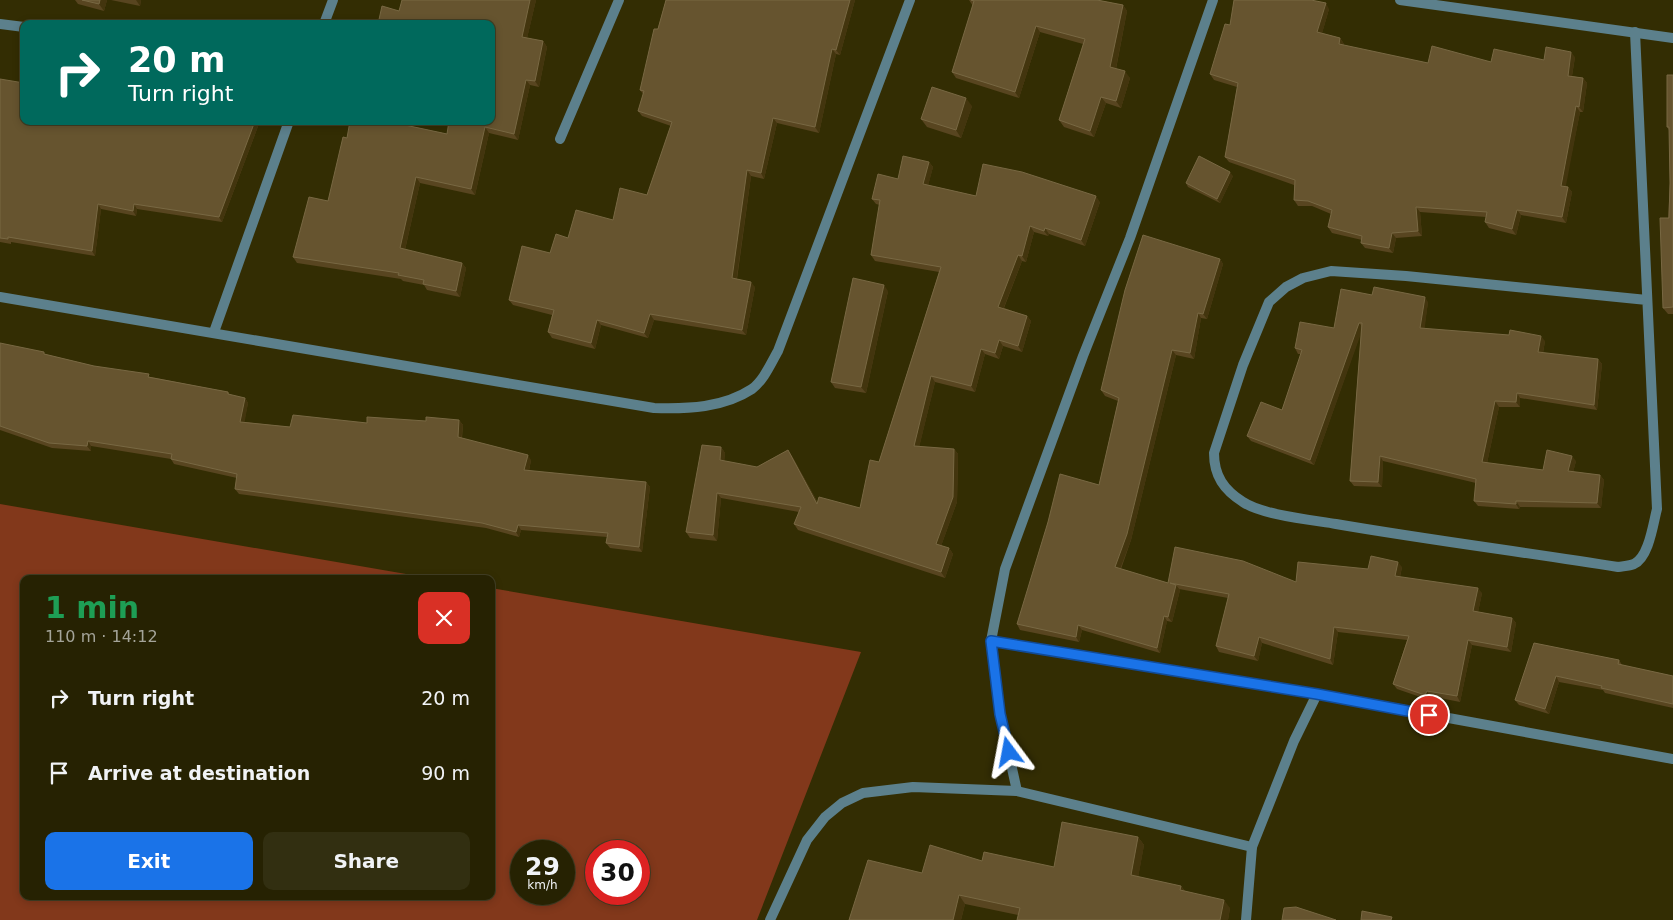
<!DOCTYPE html>
<meta charset="utf-8">
<style>
:root{--surface:#262202;--page:#322f11;--text:#f1f3f6;--muted:#a4a499;--line:#423f24;--accent:#1a73e8}
body{margin:0;font-family:"DejaVu Sans",sans-serif;background:var(--page);color:var(--text);height:100vh;display:flex;flex-direction:column;font-size:19px;white-space:nowrap}
*{box-sizing:border-box;margin:0}
p{font-size:16px;color:var(--muted)}
.icon{flex:none;width:28px;height:28px;fill:none;stroke:currentColor;stroke-width:2;stroke-linecap:round;stroke-linejoin:round}
.map{position:relative;flex:1;overflow:hidden}
.drawer{position:absolute;left:20px;top:575px;width:475px;height:325px;display:flex;flex-direction:column;background:var(--surface);border-radius:10px;box-shadow:0 2px 8px #0003,0 0 0 1px var(--line)}
.drawer>*{flex:none}
.guide{position:absolute;left:20px;top:20px;width:475px;height:105px;border-radius:10px;box-shadow:0 2px 8px #0003,0 0 0 1px var(--line);background:#00695c;color:#fff;overflow:hidden}
.speed{position:absolute;left:510px;top:840px;display:flex;gap:10px;font-size:25px;font-weight:700;text-align:center}
.speed>*{display:grid;place-content:center;width:65px;height:65px;border-radius:50%;background:var(--surface);box-shadow:0 2px 8px #0003,0 0 0 1px var(--line);line-height:1}
.speed small{font-size:12px;font-weight:400}
.speed .limit{border:8px solid #d22;background:#fff;color:#111}
.pin{position:absolute;display:grid;place-items:center;width:42px;height:42px;color:#fff;margin:-21px;border:2px solid #fff;border-radius:50%;box-shadow:0 1px 5px #0007}
.me{position:absolute;width:55px;margin:-28px;rotate:347deg;stroke-linejoin:round;filter:drop-shadow(0 0 4px #0008)}
.turn{display:flex;align-items:center;gap:18px;height:105px;padding:0 25px;font-size:22px}
.turn .icon{width:65px;height:65px;stroke-width:2.5}
.turn b{display:block;font-size:35px;line-height:42px}
.round{display:grid;place-items:center;flex:none;width:52px;height:52px;border-radius:10px;background:var(--page)}
.summary{display:flex;align-items:center;justify-content:space-between;height:85px;padding:0 25px}
h1{font-size:30px;font-weight:700;line-height:38px;color:#1e9e55}
.cta{display:flex;gap:10px;margin-top:auto;padding:10px 25px}
.cta a{flex:1;height:58px;border-radius:10px;background:var(--accent);color:#fff;font-size:20px;font-weight:700;line-height:58px;text-align:center}
.cta a+a{background:var(--page);color:var(--text)}
ul{padding:0;list-style:none}
li{display:flex;align-items:center;gap:15px;height:75px;padding:0 25px}
li div{flex:1}
li b{display:block;font-size:19px}
li em{font-style:normal}
.map>svg:first-child{display:block}
.green{fill:#82381b;fill-rule:evenodd}
.lines{fill:none;stroke-linecap:round;stroke-linejoin:round}
.minor{stroke:#5c808c;stroke-width:10}
.wall{fill:#584520}
.shaded-wall{fill:#43350e}
.building{fill:#66542f;stroke:#786843}
.route-casing{stroke:#114b97;stroke-width:12}
.route{stroke:#1a73e8;stroke-width:9}
</style>
<div class="map">
<svg width="1673" height="920" viewBox="0 0 1673 920">
<rect width="100%" height="100%" fill="#332d03"/>
<!-- green -->
<path class="green" d="M0 504 435 579H24V896H491V588L861 652 757 920H0ZM521 851H564V894H521ZM596 851H639V894H596Z"/>
<g class="lines">
<!-- minor -->
<g class="minor">
<polyline points="1400,0 1673,38"/>
<polyline points="0,24 24,27"/>
<polyline points="324,24 333,0"/>
<path d="M1635 32 1657 509C1653 524 1649 557 1634 564 1629 566 1623 566 1618 567 1524 552 1429 540 1336 524 1312 520 1262 515 1243 502 1224 490 1214 476 1214 453L1243 365 1269 302 1286 287 1303 278 1331 271 1406 276 1647 300"/>
<polyline points="560,139 619,0"/>
<path d="M0 297 654 408C688 409 723 408 752 389 764 380 771 363 778 351L910 0"/>
<polyline points="214,332 289,121"/>
<polyline points="991,641 1317,694 1673,759"/>
<polyline points="1017,791 1000,714 991,641 1005,569 1083,356 1130,238 1213,0"/>
<polyline points="770,920 807,840 825,817 842,803 863,793 913,787 1017,791 1252,847"/>
<polyline points="1246,920 1252,847 1294,741 1317,694"/>
</g>
</g>
<!-- wall -->
<g class="wall">
<polygon points="75,0 107,0 104,11 78,4"/>
<polygon points="111,0 141,0 140,6"/>
<polygon points="402,0 536,0 527,38 543,41 547,47 539,87 530,85 518,140 489,133 475,195 420,183 405,250 462,263 466,268 460,297 427,290 424,285 403,281 401,279 297,263 293,257 328,201 347,138 392,122 447,134 491,24 399,11"/>
<polygon points="666,0 855,0 840,55 836,54 819,133 777,123 764,179 751,176 737,279 755,287 746,335 654,320 648,338 601,325 595,349 552,338 548,332 552,315 513,305 509,300 550,253 568,238 613,220 647,195 671,126 642,116 638,111 643,94 640,90"/>
<polygon points="969,0 1097,0 1123,5 1127,11 1116,69 1130,78 1121,108 1106,103 1094,137 1064,127 1059,120 1083,44 1040,32 1019,98 956,78 952,72 973,6"/>
<polygon points="1329,9 1322,33 1340,38 1344,44 1344,46 1428,63 1491,62 1544,60 1575,57 1572,76 1583,78 1587,83 1583,112 1580,112 1565,186 1568,187 1572,192 1566,223 1521,215 1516,235 1489,228 1485,222 1486,217 1420,212 1422,236 1396,238 1393,253 1365,248 1361,243 1362,240 1332,233 1328,227 1331,214 1312,206 1298,206 1294,200 1294,185 1229,162 1225,157 1237,87 1214,80 1210,74 1230,25"/>
<polygon points="1673,75 1673,314 1668,314 1663,308 1670,183 1669,130 1667,127"/>
<polygon points="0,79 24,121 260,121 222,222 137,209 136,216 101,209 95,256 11,242 11,244 0,242"/>
<polygon points="972,106 961,138 927,127 921,119"/>
<polygon points="929,162 933,167 928,185 976,196 1100,202 1085,246 1049,234 1048,236 1034,232 1026,262 1022,261 1004,308 1027,316 1031,321 1022,352 1003,346 999,359 985,354 975,392 935,382 919,447 954,449 958,454 957,502 941,546 949,548 953,554 945,578 798,530 794,524 799,512 721,498 717,541 690,538 686,532 721,447 725,453 724,461 757,467 788,450 792,456 818,503 860,508 879,462 939,272 875,261 871,255 880,205 876,204 872,199 898,179"/>
<polygon points="1233,176 1220,203 1188,187 1186,183"/>
<polygon points="1220,259 1223,264 1207,319 1201,318 1194,359 1176,355 1131,540 1121,569 1168,583 1296,582 1368,569 1402,567 1400,577 1482,593 1478,612 1512,618 1516,623 1511,652 1472,645 1460,702 1430,696 1429,700 1397,689 1393,684 1407,640 1338,632 1333,665 1262,643 1258,661 1219,652 1216,646 1228,598 1179,589 1180,590 1172,622 1167,621 1160,653 1082,630 1079,642 1020,630 1017,624 1099,485 1118,401 1105,396 1101,390"/>
<polygon points="888,291 866,393 835,388 831,382"/>
<polygon points="1372,295 1428,302 1424,329 1545,341 1543,353 1598,359 1602,364 1597,410 1520,398 1520,407 1499,407 1487,463 1543,470 1576,461 1573,472 1600,475 1604,480 1601,508 1520,507 1519,509 1478,506 1474,501 1476,483 1383,461 1382,487 1354,486 1350,481 1361,332 1314,465 1251,441 1247,436 1282,410 1301,354 1298,354 1295,348 1334,328"/>
<polygon points="0,343 94,366 228,392 230,395 245,398 248,403 244,422 290,427 367,423 459,420 463,425 462,438 531,460 529,471 646,482 650,487 642,552 610,548 606,543 607,537 521,530 519,537 486,528 239,494 235,489 237,478 174,464 171,459 91,446 91,451 52,448 0,430"/>
<polygon points="1534,643 1619,660 1622,665 1673,676 1673,708 1605,693 1603,690 1559,682 1549,714 1519,705 1515,700"/>
<polygon points="1138,837 1144,845 1138,877 1181,886 1185,891 1230,908 1228,920 1017,920 1018,915 965,904 961,920 849,920 922,873 982,861 1054,867"/>
</g>
<!-- shaded-wall -->
<g class="shaded-wall">
<polygon points="100,0 107,0 104,11 99,4"/>
<polygon points="136,0 141,0 140,6"/>
<polygon points="530,0 536,0 526,43 522,37"/>
<polygon points="850,0 855,0 840,55 836,50"/>
<polygon points="1326,3 1329,9 1321,37 1317,32"/>
<polygon points="1123,5 1127,11 1115,73 1110,67"/>
<polygon points="1036,26 1040,32 1019,98 1015,92"/>
<polygon points="1340,38 1344,44 1342,50 1339,44"/>
<polygon points="543,41 547,47 539,87 535,81"/>
<polygon points="832,49 836,54 819,133 815,127"/>
<polygon points="1571,52 1575,57 1571,81 1568,76"/>
<polygon points="1125,71 1130,78 1121,108 1116,101"/>
<polygon points="1583,78 1587,83 1583,112 1579,107"/>
<polygon points="526,80 530,85 518,140 514,134"/>
<polygon points="1101,97 1106,103 1094,137 1090,131"/>
<polygon points="966,98 972,106 961,138 956,130"/>
<polygon points="1576,106 1580,112 1565,191 1561,186"/>
<polygon points="773,118 777,123 764,179 761,173"/>
<polygon points="255,121 260,121 222,222 219,217"/>
<polygon points="485,127 489,133 475,195 471,189"/>
<polygon points="929,162 933,167 927,190 923,184"/>
<polygon points="747,170 751,176 736,283 732,278"/>
<polygon points="1230,172 1233,176 1220,203 1217,199"/>
<polygon points="416,177 420,183 404,254 400,248"/>
<polygon points="1568,187 1572,192 1566,223 1562,217"/>
<polygon points="1096,196 1100,202 1085,246 1081,240"/>
<polygon points="98,204 101,209 95,256 92,251"/>
<polygon points="134,204 137,209 136,216 133,211"/>
<polygon points="1416,207 1420,212 1422,236 1418,231"/>
<polygon points="1517,210 1521,215 1516,235 1512,229"/>
<polygon points="1030,226 1034,232 1026,262 1022,256"/>
<polygon points="1045,228 1049,234 1048,236 1044,231"/>
<polygon points="1392,233 1396,238 1393,253 1389,248"/>
<polygon points="1018,255 1022,261 1002,312 998,307"/>
<polygon points="1220,259 1223,264 1207,319 1203,314"/>
<polygon points="462,263 466,268 460,297 456,291"/>
<polygon points="751,282 755,287 746,335 742,330"/>
<polygon points="884,285 888,291 866,393 861,387"/>
<polygon points="1425,297 1428,302 1424,334 1420,328"/>
<polygon points="1198,313 1201,318 1194,359 1190,353"/>
<polygon points="650,314 654,320 648,338 644,333"/>
<polygon points="1027,316 1031,321 1022,352 1018,346"/>
<polygon points="597,320 601,325 595,349 591,343"/>
<polygon points="1359,323 1363,328 1314,465 1310,460"/>
<polygon points="1541,336 1545,341 1542,358 1538,352"/>
<polygon points="999,340 1003,346 999,359 995,353"/>
<polygon points="981,349 985,354 975,392 971,386"/>
<polygon points="1172,350 1176,355 1131,540 1119,572 1115,567"/>
<polygon points="1598,359 1602,364 1597,410 1594,405"/>
<polygon points="931,376 935,382 918,452 914,446"/>
<polygon points="1517,393 1520,398 1520,407 1516,402"/>
<polygon points="245,398 248,403 244,426 240,422"/>
<polygon points="1495,401 1499,407 1486,468 1482,462"/>
<polygon points="459,420 463,425 461,442 458,437"/>
<polygon points="88,441 91,446 91,451 87,446"/>
<polygon points="721,447 725,453 724,466 720,460"/>
<polygon points="954,449 958,454 957,502 940,549 936,544"/>
<polygon points="788,450 792,456 821,509 817,504"/>
<polygon points="528,455 531,460 528,475 524,470"/>
<polygon points="1380,456 1383,461 1382,487 1378,482"/>
<polygon points="1572,456 1576,461 1572,477 1568,471"/>
<polygon points="1600,475 1604,480 1601,508 1597,503"/>
<polygon points="646,482 650,487 642,552 639,547"/>
<polygon points="717,493 721,498 717,541 713,535"/>
<polygon points="1516,501 1520,507 1519,509 1516,504"/>
<polygon points="518,525 521,530 519,537 516,532"/>
<polygon points="949,548 953,554 945,578 941,572"/>
<polygon points="1398,562 1402,567 1399,581 1395,576"/>
<polygon points="1176,585 1180,590 1172,622 1168,617"/>
<polygon points="1478,588 1482,593 1477,617 1473,611"/>
<polygon points="1164,616 1167,621 1160,653 1157,648"/>
<polygon points="1512,618 1516,623 1511,652 1507,647"/>
<polygon points="1078,625 1082,630 1079,642 1076,637"/>
<polygon points="1334,627 1338,632 1333,665 1330,659"/>
<polygon points="1259,637 1262,643 1258,661 1254,656"/>
<polygon points="1468,640 1472,645 1460,702 1457,696"/>
<polygon points="1556,676 1559,682 1549,714 1545,709"/>
<polygon points="1427,691 1430,696 1429,700 1425,695"/>
<polygon points="1138,837 1144,845 1137,884 1131,875"/>
<polygon points="1181,886 1187,894 1180,890"/>
<polygon points="959,895 965,904 961,920 953,920"/>
<polygon points="1224,900 1230,908 1228,920 1220,920"/>
</g>
<!-- building -->
<g class="building">
<polygon points="82,0 100,0 99,4"/>
<polygon points="402,0 530,0 522,37 543,41 535,81 526,80 514,134 485,127 471,189 416,177 400,248 462,263 456,291 423,284 424,280 398,275 399,273 293,257 309,197 328,201 343,137 347,138 350,121 386,121 447,134 449,121 491,121 491,24 378,24 382,6 399,11"/>
<polygon points="666,0 850,0 836,50 832,49 815,127 773,118 761,173 747,170 732,278 751,282 742,330 650,314 644,333 597,320 591,343 548,332 554,310 509,300 522,246 550,253 556,234 568,238 576,210 613,220 620,188 647,195 672,122 638,111 644,91 640,90 654,29 658,29"/>
<polygon points="971,0 1097,0 1123,5 1110,67 1125,71 1116,101 1101,97 1090,131 1059,120 1085,39 1036,26 1015,92 952,72 974,1"/>
<polygon points="1234,0 1311,0 1326,3 1317,32 1340,38 1339,44 1428,63 1432,46 1491,62 1494,49 1544,60 1546,47 1571,52 1568,76 1583,78 1579,107 1576,106 1561,186 1568,187 1562,217 1517,210 1512,229 1485,222 1487,212 1416,207 1418,231 1392,233 1389,248 1361,243 1362,236 1328,227 1332,210 1308,201 1294,200 1295,180 1225,157 1238,83 1210,74 1225,24 1230,25"/>
<polygon points="1667,75 1673,75 1673,307 1663,308 1660,218 1669,218 1670,183 1669,127 1667,127"/>
<polygon points="0,79 24,83 24,121 255,121 219,217 134,204 133,211 98,204 92,251 8,237 8,239 0,238"/>
<polygon points="932,87 966,98 956,130 921,119"/>
<polygon points="903,156 929,162 923,184 976,196 983,164 1022,172 1096,196 1081,240 1045,228 1044,231 1030,226 1022,256 1018,255 998,307 1027,316 1018,346 999,340 995,353 981,349 971,386 931,376 914,446 954,449 953,497 936,544 949,548 941,572 794,524 801,507 717,493 713,535 686,532 702,445 721,447 720,460 757,467 788,450 817,504 819,497 860,508 870,460 879,462 941,267 871,255 880,200 872,199 878,174 898,179"/>
<polygon points="1199,156 1230,172 1217,199 1186,183"/>
<polygon points="1143,235 1220,259 1203,314 1198,313 1190,353 1172,350 1127,534 1115,567 1168,583 1175,547 1243,561 1296,582 1298,562 1368,569 1371,556 1398,562 1395,576 1478,588 1473,611 1512,618 1507,647 1468,640 1457,696 1427,691 1425,695 1393,684 1409,636 1334,627 1330,659 1259,637 1254,656 1216,646 1229,594 1170,583 1176,585 1168,617 1164,616 1157,648 1078,625 1076,637 1017,624 1048,522 1060,474 1099,485 1119,398 1101,390 1125,290"/>
<polygon points="853,278 884,285 861,387 831,382"/>
<polygon points="1374,287 1425,297 1420,328 1509,335 1510,330 1541,336 1538,352 1598,359 1594,405 1517,393 1516,402 1495,401 1482,462 1543,470 1547,450 1572,456 1568,471 1600,475 1597,503 1516,501 1516,504 1474,501 1476,479 1380,456 1378,482 1350,481 1362,323 1359,323 1310,460 1247,436 1261,402 1282,410 1302,350 1295,348 1300,322 1334,328 1341,289 1372,295"/>
<polygon points="0,343 44,352 44,354 94,366 149,374 148,377 228,392 228,394 245,398 240,422 290,427 293,415 367,423 367,417 426,421 426,417 459,420 458,437 528,455 524,470 646,482 639,547 606,543 608,533 518,525 516,532 482,523 235,489 237,474 171,459 172,454 88,441 87,446 49,443 0,426"/>
<polygon points="1534,643 1619,660 1618,664 1673,676 1673,704 1601,688 1602,686 1556,676 1545,709 1515,700"/>
<polygon points="1062,822 1138,837 1131,875 1181,886 1180,890 1224,900 1220,920 1017,920 1020,908 959,895 953,920 849,920 868,860 922,873 930,845 982,861 984,852 1054,867"/>
<polygon points="1296,907 1336,920 1282,920 1284,908"/>
<polygon points="1362,911 1392,917 1391,920 1361,920"/>
</g>
<g class="lines">
<!-- route casing -->
<g class="route-casing">
<polyline id="route" points="1009,752 1000,714 991,641 1317,694 1429,715"/>
</g>
<!-- route -->
<use href="#route" class="route"/>
</g>
</svg>
<div class="speed"><div>29<small>km/h</small></div><div class="limit">30</div></div>
<div class="pin" style="left:1429px;top:715px;background:#d93025"><svg class="icon" aria-label="arrive" viewBox="0 0 24 24"><path d="M6 21V4h12l-3 4 3 4H6"/></svg></div>
<svg class="me" style="left:1009px;top:752px" viewBox="-20 -20 40 40"><path d="M0-17L14 15 0 8-14 15z" fill="#1a73e8" stroke="#fff" stroke-width="4"/></svg>
<div class="guide">
<div class="turn"><svg class="icon" aria-label="right" viewBox="0 0 24 24"><path d="M7 20v-9h11M14 6l5 5-5 5"/></svg><div><b>20 m</b>Turn right</div></div>
</div>
<section class="drawer">
<div class="summary"><div><h1>1 min</h1><p>110 m · 14:12</p></div><a class="round" style="background:#d93025;color:#fff"><svg class="icon" aria-label="close" viewBox="0 0 24 24"><path d="M6 6l12 12M18 6L6 18"/></svg></a></div>
<ul>
<li><svg class="icon" aria-label="right" viewBox="0 0 24 24"><path d="M7 20v-9h11M14 6l5 5-5 5"/></svg><div><b>Turn right</b></div><em>20 m</em></li>
<li><svg class="icon" aria-label="arrive" viewBox="0 0 24 24"><path d="M6 21V4h12l-3 4 3 4H6"/></svg><div><b>Arrive at destination</b></div><em>90 m</em></li>
</ul>
<div class="cta"><a>Exit</a><a>Share</a></div>
</section>
</div>
